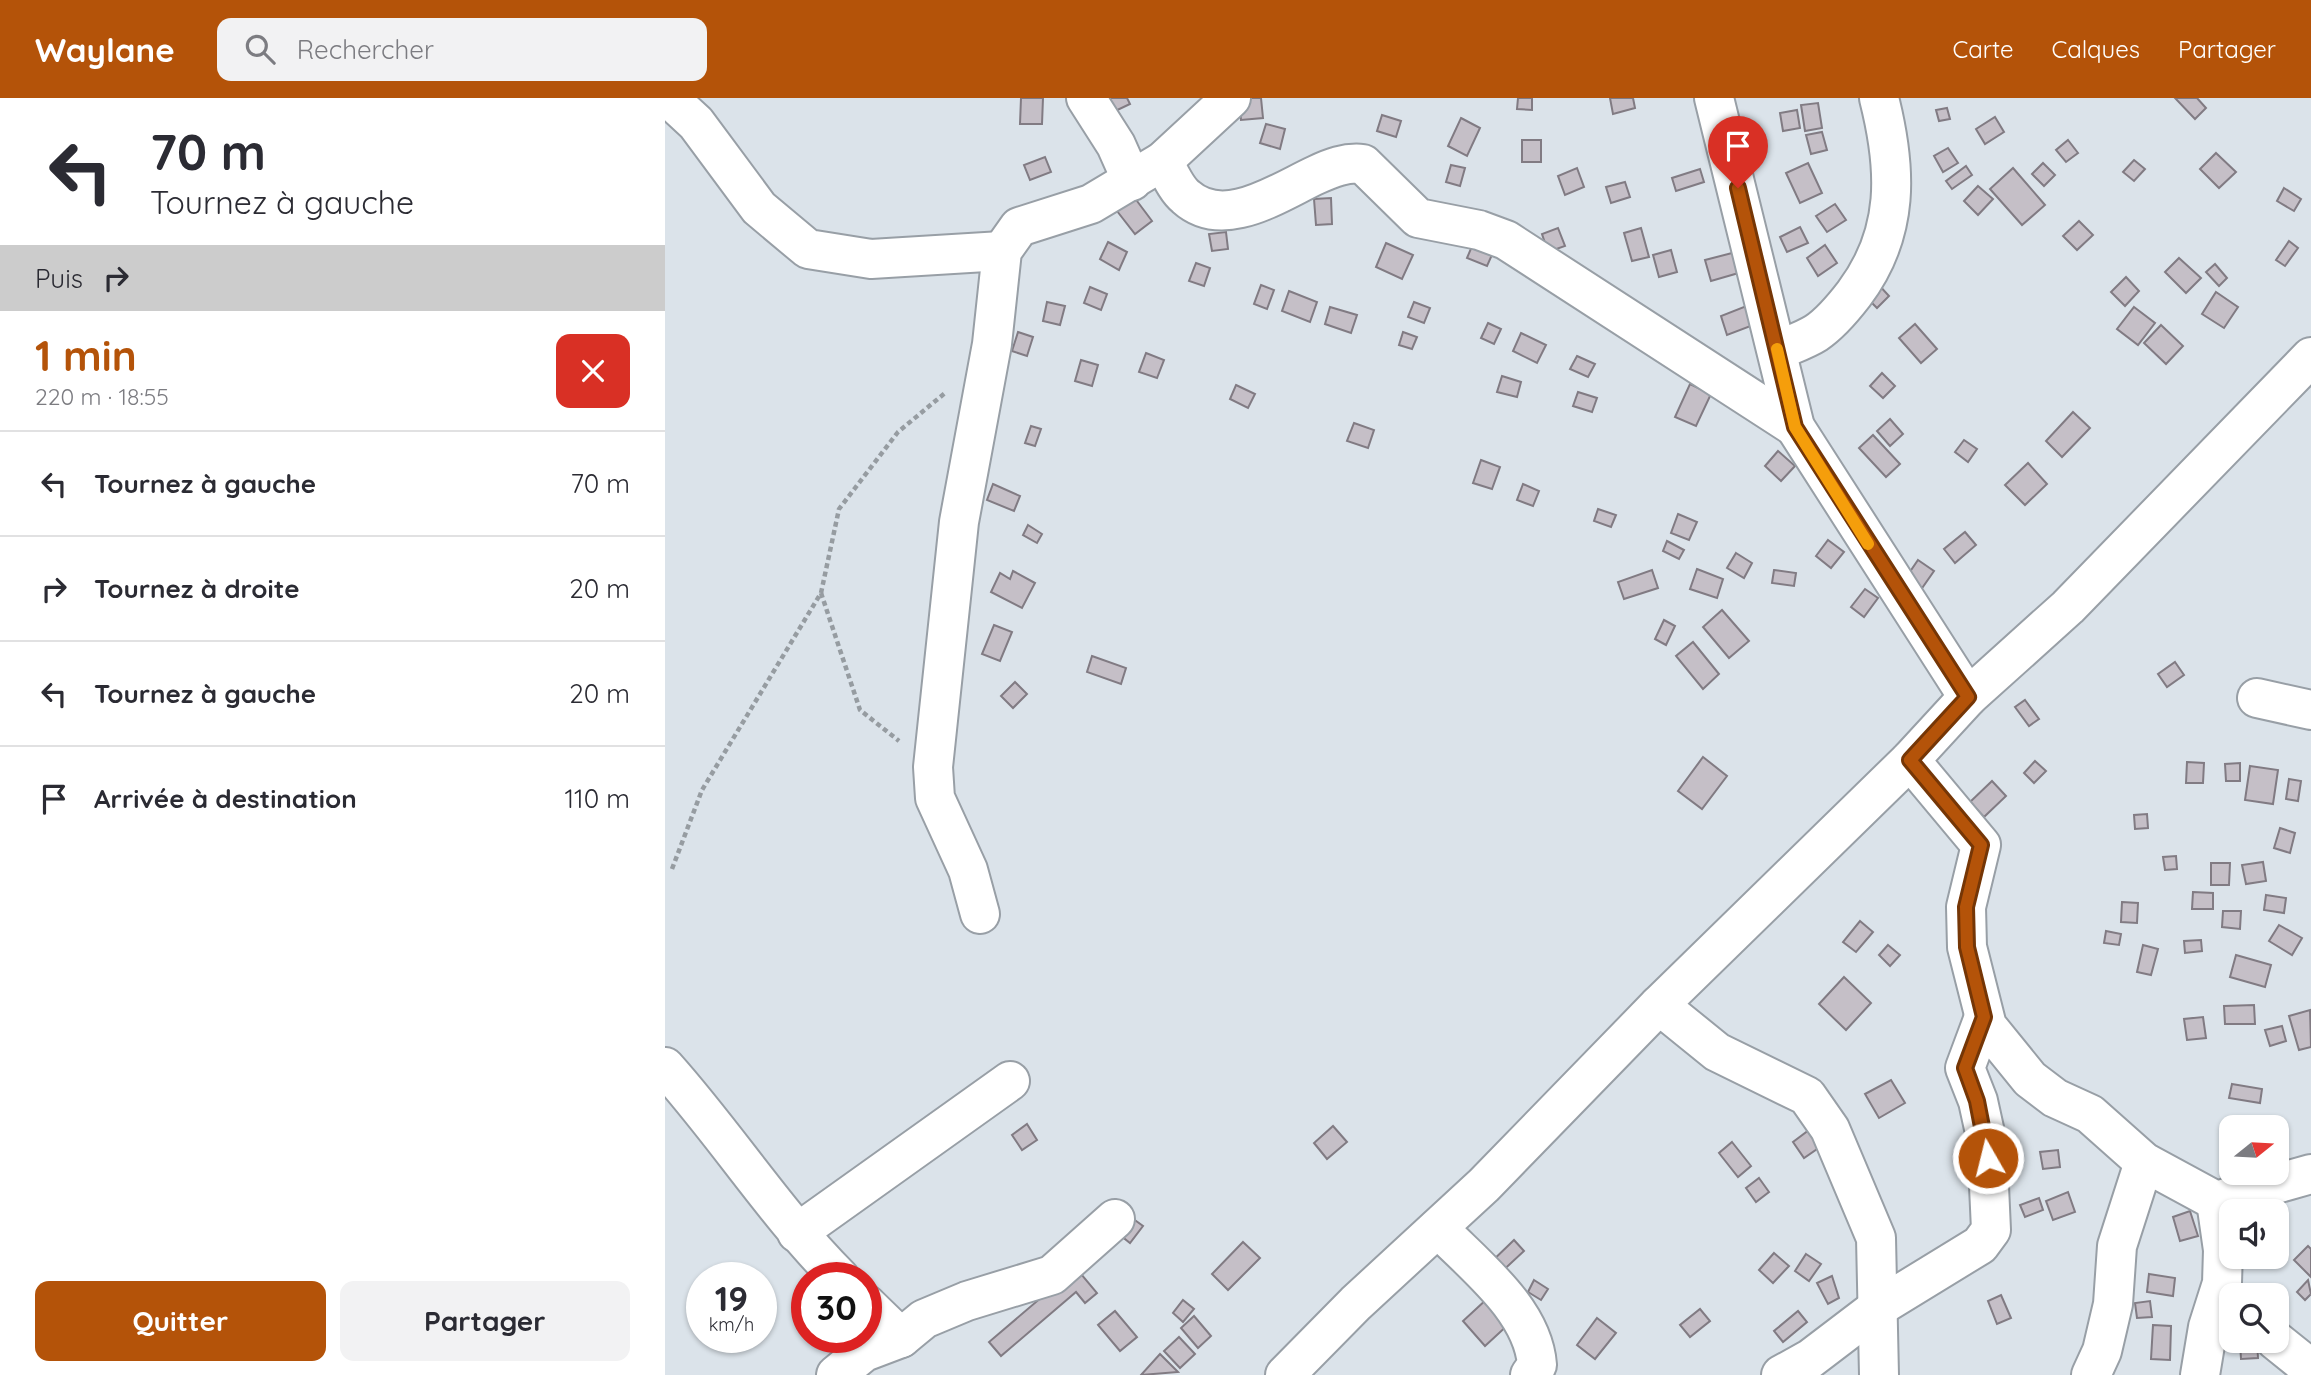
<!DOCTYPE html>
<html lang="fr">
<meta charset="utf-8">
<style>
:root{--surface:#fff;--page:#f2f2f3;--text:#2b2b33;--muted:#7c7c81;--line:#e1e1e2;--accent:#b45309}
body{margin:0;font-family:Quicksand,sans-serif;background:var(--page);color:var(--text);height:100vh;display:flex;flex-direction:column;font-size:26px;white-space:nowrap}
*{box-sizing:border-box;margin:0}
p{font-size:23px;color:var(--muted)}
.icon{flex:none;width:38px;height:38px;fill:none;stroke:currentColor;stroke-width:2;stroke-linecap:round;stroke-linejoin:round}
.map{position:relative;flex:1;overflow:hidden}
.details{display:flex;flex-direction:column;background:var(--surface);width:665px}
.details>*{flex:none}
.top-card{background:#fff;color:var(--text);overflow:hidden}
.needle{width:46px;rotate:72deg}
.buttons{position:absolute;left:1554px;top:1017px;display:grid;gap:14px}
.buttons a{display:grid;place-items:center;width:70px;height:70px;border-radius:14px;background:var(--surface);box-shadow:0 2px 5px #0004;font-size:35px}
.speed{position:absolute;left:21px;top:1164px;display:flex;gap:14px;font-size:35px;font-weight:700;text-align:center}
.speed>*{display:grid;place-content:center;width:91px;height:91px;border-radius:50%;background:var(--surface);box-shadow:0 2px 5px #0004;line-height:1}
.speed small{font-size:18px;font-weight:400}
.speed .limit{border:10px solid #d22;background:#fff;color:#111}
.pin{position:absolute;display:grid;place-items:center;width:60px;height:60px;color:#fff;margin:-72px -30px;border-radius:50% 50% 50% 0;rotate:-45deg;box-shadow:0 0 7px #0007}
.pin .icon{rotate:45deg}
.me{position:absolute;width:77px;margin:-38px;rotate:352deg;stroke-linejoin:round;filter:drop-shadow(0 0 5px #0008)}
.turn{display:flex;align-items:center;gap:24px;height:147px;padding:0 35px;font-size:32px}
.turn .icon{width:91px;height:91px;stroke-width:2.5}
.turn b{display:block;font-size:49px;line-height:60px}
.then{display:flex;align-items:center;height:66px;padding:0 35px;background:#0003;gap:14px;font-size:26px}
.round{display:grid;place-items:center;flex:none;width:74px;height:74px;border-radius:14px;background:var(--page)}
.headline{display:flex;align-items:center;justify-content:space-between;height:119px;padding:0 35px}
h1{font-size:42px;font-weight:700;line-height:52px;color:var(--accent)}
.primary-button{display:flex;gap:14px;margin-top:auto;padding:14px 35px}
.primary-button a{flex:1;height:80px;border-radius:14px;background:var(--accent);color:#fff;font-size:28px;font-weight:700;line-height:80px;text-align:center}
.primary-button a+a{background:var(--page);color:var(--text)}
ul{padding:0;list-style:none}
li{display:flex;align-items:center;gap:21px;height:105px;padding:0 35px;border-top:2px solid var(--line)}
li div{flex:1}
li b{display:block;font-size:26px}
li em{font-style:normal}
header{display:flex;align-items:center;gap:42px;box-sizing:border-box;height:98px;padding:0 35px;background:var(--accent);color:#fff}
header strong{font-size:33px}
nav{display:flex;gap:38px;margin-inline-start:auto;font-size:24px}
.search{width:490px;height:63px;background:var(--page);display:flex;align-items:center;gap:18px;box-sizing:border-box;padding:0 24px;border-radius:14px;color:var(--muted);font-size:26px}
main{display:flex;flex:1;min-height:0}
.map>svg:first-child{display:block}
.building{fill:#c5bfc7;stroke:#817b83;stroke-width:2}
.lines{fill:none;stroke-linecap:round;stroke-linejoin:round}
.street-casing{stroke:#989fa6;stroke-width:42}
.secondary-casing{stroke:#989fa6;stroke-width:42}
.path{stroke:#969ca1;stroke-width:4.5;stroke-dasharray:5 3.5;stroke-linecap:butt}
.street{stroke:#fff;stroke-width:38}
.secondary{stroke:#fff;stroke-width:38}
.route-casing{stroke:#753606;stroke-width:18}
.route{stroke:#b45309;stroke-width:12}
.slow{stroke:#f59e0b;stroke-width:12}
</style>
<header>
<strong>Waylane</strong>
<div class="search"><svg class="icon" aria-label="search" viewBox="0 0 24 24"><circle cx="10" cy="10" r="6"/><path d="M15 15l6 6"/></svg>Rechercher</div>
<nav><a>Carte</a><a>Calques</a><a>Partager</a></nav>
</header>
<main>
<section class="details">
<div class="top-card">
<div class="turn"><svg class="icon" aria-label="left" viewBox="0 0 24 24"><path d="M17 20v-9H6M10 6l-5 5 5 5"/></svg><div><b>70 m</b>Tournez à gauche</div></div>
<div class="then">Puis<svg class="icon" aria-label="right" viewBox="0 0 24 24"><path d="M7 20v-9h11M14 6l5 5-5 5"/></svg></div>
</div>
<div class="headline"><div><h1>1 min</h1><p>220 m · 18:55</p></div><a class="round" style="background:#d93025;color:#fff"><svg class="icon" aria-label="close" viewBox="0 0 24 24"><path d="M6 6l12 12M18 6L6 18"/></svg></a></div>
<ul>
<li><svg class="icon" aria-label="left" viewBox="0 0 24 24"><path d="M17 20v-9H6M10 6l-5 5 5 5"/></svg><div><b>Tournez à gauche</b></div><em>70 m</em></li>
<li><svg class="icon" aria-label="right" viewBox="0 0 24 24"><path d="M7 20v-9h11M14 6l5 5-5 5"/></svg><div><b>Tournez à droite</b></div><em>20 m</em></li>
<li><svg class="icon" aria-label="left" viewBox="0 0 24 24"><path d="M17 20v-9H6M10 6l-5 5 5 5"/></svg><div><b>Tournez à gauche</b></div><em>20 m</em></li>
<li><svg class="icon" aria-label="arrive" viewBox="0 0 24 24"><path d="M6 21V4h12l-3 4 3 4H6"/></svg><div><b>Arrivée à destination</b></div><em>110 m</em></li>
</ul>
<div class="primary-button"><a>Quitter</a><a>Partager</a></div>
</section>
<div class="map">
<svg width="1646" height="1277" viewBox="0 0 1646 1277">
<rect width="100%" height="100%" fill="#dbe3ea"/>
<!-- building -->
<g class="building">
<polygon points="356,0 378,0 377,26 355,26"/>
<polygon points="443,0 462,0 465,6 446,15"/>
<polygon points="574,0 596,0 598,20 576,22"/>
<polygon points="853,0 867,0 867,12 852,11"/>
<polygon points="945,0 968,0 970,10 948,16"/>
<polygon points="1510,0 1532,0 1541,10 1530,21"/>
<polygon points="1153,5 1157,30 1140,33 1136,7"/>
<polygon points="1282,10 1285,21 1274,23 1271,12"/>
<polygon points="1132,12 1135,30 1118,33 1115,15"/>
<polygon points="717,17 736,23 731,39 712,33"/>
<polygon points="1330,19 1339,34 1320,46 1311,31"/>
<polygon points="796,20 815,30 802,58 783,48"/>
<polygon points="601,26 620,31 615,51 595,45"/>
<polygon points="1157,34 1162,52 1146,56 1141,37"/>
<rect x="857" y="42" width="19" height="22"/>
<polygon points="1403,42 1413,55 1401,64 1391,52"/>
<polygon points="1283,50 1293,65 1278,74 1269,58"/>
<polygon points="1551,55 1571,74 1554,90 1535,71"/>
<polygon points="380,59 386,74 365,82 359,67"/>
<polygon points="1469,62 1480,71 1469,83 1458,74"/>
<polygon points="1143,65 1157,95 1135,105 1121,75"/>
<polygon points="1378,65 1390,77 1379,88 1367,76"/>
<polygon points="786,67 800,70 795,88 781,84"/>
<polygon points="1301,68 1307,77 1287,91 1281,83"/>
<polygon points="912,70 919,89 900,97 893,78"/>
<polygon points="1348,70 1380,107 1357,127 1325,91"/>
<polygon points="1035,71 1039,84 1011,93 1007,80"/>
<polygon points="960,84 965,99 946,105 941,89"/>
<polygon points="1313,88 1328,101 1313,117 1299,103"/>
<polygon points="1619,90 1636,101 1629,113 1612,103"/>
<polygon points="469,99 487,123 470,136 452,113"/>
<polygon points="666,100 667,126 651,127 649,101"/>
<polygon points="1170,106 1181,122 1162,134 1151,118"/>
<polygon points="1414,123 1428,137 1412,152 1398,138"/>
<polygon points="1135,129 1143,145 1122,154 1115,139"/>
<polygon points="893,130 900,148 883,154 877,136"/>
<polygon points="976,130 984,159 967,163 959,135"/>
<polygon points="561,134 563,151 547,153 544,136"/>
<polygon points="810,141 830,150 822,168 802,160"/>
<polygon points="1624,143 1633,150 1620,168 1611,162"/>
<polygon points="443,144 462,154 454,172 435,161"/>
<polygon points="721,145 748,157 737,181 711,169"/>
<polygon points="1160,147 1172,165 1153,178 1142,160"/>
<polygon points="1006,152 1012,174 994,179 988,157"/>
<polygon points="1071,154 1077,174 1046,183 1040,162"/>
<polygon points="1514,160 1536,180 1521,195 1500,174"/>
<polygon points="531,165 545,170 539,188 524,183"/>
<polygon points="1550,166 1562,180 1554,188 1541,174"/>
<polygon points="1461,179 1474,193 1460,208 1446,194"/>
<polygon points="1212,185 1224,198 1212,210 1199,197"/>
<polygon points="596,187 609,192 602,211 589,206"/>
<polygon points="425,189 442,196 436,212 419,205"/>
<polygon points="624,193 652,204 645,224 617,213"/>
<polygon points="1551,194 1573,209 1559,230 1537,216"/>
<polygon points="382,204 400,208 395,227 378,223"/>
<polygon points="749,204 765,210 759,225 743,219"/>
<polygon points="1084,207 1091,226 1062,237 1056,218"/>
<polygon points="665,209 692,217 686,235 660,226"/>
<polygon points="1469,209 1490,225 1473,247 1452,231"/>
<polygon points="823,225 836,231 829,246 816,240"/>
<polygon points="1250,226 1272,251 1256,265 1234,240"/>
<polygon points="1496,227 1518,248 1501,266 1479,245"/>
<polygon points="353,234 368,239 362,258 347,253"/>
<polygon points="738,234 752,239 747,251 734,247"/>
<polygon points="856,235 881,247 872,265 848,253"/>
<polygon points="481,255 499,262 492,280 474,274"/>
<polygon points="912,258 930,266 923,279 905,271"/>
<polygon points="416,262 433,267 427,288 410,283"/>
<polygon points="1217,275 1230,288 1218,300 1205,288"/>
<polygon points="837,278 856,284 852,299 832,294"/>
<polygon points="1025,286 1046,296 1031,328 1010,319"/>
<polygon points="571,287 590,296 583,310 565,301"/>
<polygon points="913,294 932,300 927,314 908,308"/>
<polygon points="1408,314 1425,330 1397,359 1381,343"/>
<polygon points="1225,321 1238,336 1225,348 1212,333"/>
<polygon points="689,325 709,332 703,350 682,343"/>
<polygon points="366,328 376,331 370,348 360,345"/>
<polygon points="1208,337 1235,366 1221,379 1194,350"/>
<polygon points="1299,342 1312,351 1303,364 1290,354"/>
<polygon points="1113,353 1130,368 1116,383 1100,368"/>
<polygon points="816,362 835,369 827,391 808,385"/>
<polygon points="1363,365 1382,386 1360,407 1340,387"/>
<polygon points="328,386 355,398 349,413 322,402"/>
<polygon points="858,386 874,393 868,408 852,402"/>
<polygon points="933,411 951,417 946,429 929,423"/>
<polygon points="1013,416 1032,424 1024,442 1006,435"/>
<polygon points="363,427 377,436 372,445 358,437"/>
<polygon points="1300,434 1311,447 1290,465 1279,451"/>
<polygon points="1163,442 1179,454 1166,470 1151,458"/>
<polygon points="1002,443 1019,452 1014,461 998,453"/>
<polygon points="1071,455 1087,465 1079,480 1062,470"/>
<polygon points="1253,462 1269,473 1255,493 1240,481"/>
<polygon points="1032,471 1058,481 1052,500 1025,491"/>
<polygon points="987,472 993,490 959,501 953,484"/>
<polygon points="1109,472 1131,475 1129,488 1107,485"/>
<polygon points="348,473 370,485 357,510 326,494 335,475 345,481"/>
<polygon points="1200,491 1213,500 1199,519 1186,509"/>
<polygon points="1057,512 1084,543 1064,560 1038,529"/>
<polygon points="999,522 1010,528 1001,547 990,541"/>
<polygon points="329,527 347,534 335,563 317,556"/>
<polygon points="1028,544 1054,576 1038,591 1011,558"/>
<polygon points="427,558 461,570 456,586 422,574"/>
<polygon points="1510,564 1519,577 1502,589 1493,576"/>
<polygon points="350,584 362,596 348,610 336,598"/>
<polygon points="1360,602 1374,621 1364,628 1350,609"/>
<polygon points="1038,659 1062,678 1037,711 1013,693"/>
<polygon points="1370,663 1381,673 1369,685 1359,675"/>
<polygon points="1522,664 1539,665 1538,685 1521,685"/>
<polygon points="1575,665 1575,683 1561,683 1560,666"/>
<polygon points="1585,668 1613,672 1608,706 1580,702"/>
<polygon points="1624,681 1636,683 1633,703 1621,701"/>
<polygon points="1327,683 1341,698 1319,719 1305,704"/>
<polygon points="1482,716 1483,730 1470,731 1469,717"/>
<polygon points="1615,730 1630,735 1625,755 1609,750"/>
<polygon points="1511,758 1512,771 1500,772 1498,759"/>
<polygon points="1598,764 1601,783 1581,786 1577,767"/>
<polygon points="1546,765 1565,765 1564,787 1546,787"/>
<polygon points="1528,794 1548,795 1548,811 1527,811"/>
<polygon points="1601,797 1621,800 1619,815 1599,812"/>
<polygon points="1457,804 1473,805 1472,825 1456,824"/>
<polygon points="1558,813 1576,813 1575,831 1557,829"/>
<polygon points="1195,823 1208,834 1191,854 1178,844"/>
<polygon points="1614,827 1637,840 1627,857 1604,843"/>
<polygon points="1441,833 1456,836 1454,847 1439,845"/>
<polygon points="1536,842 1537,853 1520,855 1519,843"/>
<polygon points="1223,847 1235,857 1225,868 1214,857"/>
<polygon points="1478,847 1493,851 1486,877 1472,874"/>
<polygon points="1571,857 1606,867 1600,889 1565,879"/>
<polygon points="1179,879 1206,905 1181,932 1154,906"/>
<polygon points="1589,907 1590,926 1560,926 1559,908"/>
<polygon points="1645,912 1646,949 1634,952 1624,918"/>
<polygon points="1538,919 1541,940 1522,942 1519,921"/>
<polygon points="1617,928 1621,943 1605,948 1600,932"/>
<polygon points="1226,982 1240,1005 1214,1020 1200,996"/>
<polygon points="1567,986 1597,991 1595,1005 1564,1000"/>
<polygon points="362,1026 372,1042 357,1052 347,1037"/>
<polygon points="668,1028 682,1044 662,1061 649,1045"/>
<polygon points="1144,1032 1155,1049 1139,1060 1128,1044"/>
<polygon points="1067,1044 1086,1068 1073,1079 1054,1055"/>
<polygon points="1393,1052 1395,1069 1378,1071 1375,1054"/>
<polygon points="1094,1080 1104,1094 1091,1104 1081,1090"/>
<polygon points="1403,1094 1410,1114 1388,1122 1381,1103"/>
<polygon points="1374,1100 1378,1112 1360,1119 1355,1107"/>
<polygon points="1608,1100 1619,1117 1612,1122 1612,1113 1592,1110"/>
<polygon points="1525,1113 1533,1138 1515,1143 1508,1119"/>
<polygon points="467,1120 478,1128 465,1145 455,1137"/>
<polygon points="849,1142 859,1153 831,1179 821,1169"/>
<polygon points="578,1144 595,1160 563,1192 547,1176"/>
<polygon points="1643,1148 1646,1151 1646,1179 1629,1162"/>
<polygon points="1109,1155 1124,1168 1108,1185 1094,1172"/>
<polygon points="1141,1156 1156,1166 1144,1183 1130,1173"/>
<polygon points="1596,1158 1612,1158 1612,1166 1597,1167"/>
<polygon points="411,1170 432,1195 420,1205 411,1194 336,1258 324,1244"/>
<polygon points="1484,1176 1510,1180 1508,1198 1482,1194"/>
<polygon points="1167,1178 1174,1200 1163,1206 1152,1185"/>
<polygon points="869,1182 883,1191 876,1202 863,1194"/>
<polygon points="1643,1182 1646,1196 1640,1202 1632,1194"/>
<polygon points="1336,1197 1346,1220 1332,1226 1323,1203"/>
<polygon points="823,1200 845,1225 820,1248 798,1223"/>
<polygon points="518,1202 529,1211 518,1224 508,1215"/>
<polygon points="1485,1203 1487,1219 1472,1220 1470,1205"/>
<polygon points="1035,1211 1045,1223 1025,1239 1015,1227"/>
<polygon points="450,1213 472,1239 455,1253 433,1227"/>
<polygon points="1133,1213 1142,1224 1118,1244 1109,1233"/>
<polygon points="529,1218 546,1238 533,1250 516,1230"/>
<polygon points="932,1220 951,1235 930,1261 912,1247"/>
<polygon points="1488,1227 1506,1228 1505,1262 1486,1261"/>
<polygon points="514,1239 530,1256 515,1270 499,1253"/>
<polygon points="1592,1243 1593,1260 1576,1261 1575,1244"/>
<polygon points="495,1256 513,1274 476,1277"/>
</g>
<g class="lines">
<!-- street casing -->
<g class="street-casing">
<g id="street">
<polyline points="4,0 31,25 94,110 143,151 206,161 337,153"/>
<polyline points="421,0 451,47 467,83"/>
<polyline points="1049,0 1130,329 1303,599"/>
<path d="M498 63C504 74 511 91 521 99 559 133 614 94 651 77 666 70 681 64 698 66L753 120 814 132 841 142 1130 329"/>
<path d="M1112 253C1125 247 1140 242 1151 235 1166 225 1179 209 1189 196 1235 135 1232 71 1214 0"/>
<polyline points="1592,600 1646,612"/>
<polyline points="1245,662 1316,747 1301,809 1302,849 1322,928 1365,981 1390,1000 1425,1016 1479,1064 1551,1103 1646,1076"/>
<polyline points="315,816 303,772 270,700 268,669 294,424 327,246 337,153 354,129 426,106 498,63 566,0"/>
<polyline points="994,907 1052,954 1142,998 1165,1031 1211,1140 1214,1277"/>
<path d="M0 969C61 1037 110 1115 175 1180"/>
<path d="M773 1130C810 1168 868 1212 872 1267L865 1277"/>
<polyline points="132,1135 345,983"/>
<polyline points="201,1206 236,1240"/>
<polyline points="1610,1242 1646,1271"/>
<polyline points="171,1277 199,1254 236,1240 259,1221 302,1203 387,1177 450,1121"/>
<polyline points="1116,1277 1145,1261 1212,1210 1315,1147 1326,1132 1322,1044 1313,1003 1300,970 1319,919"/>
<polyline points="1426,1277 1437,1253 1448,1206 1452,1148 1479,1064"/>
<polyline points="1535,1277 1543,1229 1557,1185 1558,1152 1551,1103"/>
</g>
</g>
<!-- secondary casing -->
<g class="secondary-casing">
<polyline id="secondary" points="620,1277 691,1205 819,1087 994,907 1245,662 1303,599 1403,509 1646,259"/>
</g>
<!-- path -->
<g class="path">
<polyline points="156,495 195,612 234,643"/>
<polyline points="7,771 37,692 156,495 174,411 233,334 280,295"/>
</g>
<!-- street -->
<use href="#street" class="street"/>
<!-- secondary -->
<use href="#secondary" class="secondary"/>
</g>
<g class="lines">
<!-- route casing -->
<g class="route-casing">
<polyline id="route" points="1073,90 1130,329 1303,599 1245,662 1316,747 1301,809 1302,849 1319,919 1300,970 1312,1003 1323,1060"/>
</g>
<!-- route -->
<use href="#route" class="route"/>
<!-- slow -->
<polyline class="slow" points="1112,251 1130,329 1203,446"/>
</g>
</svg>
<div class="buttons">
<a><svg class="needle" viewBox="-14 -14 28 28"><path d="M0-13l5 13h-10z" fill="#e53935"/><path d="M0 13l5-13h-10z" fill="#7c7c81"/></svg></a>
<a><svg class="icon" aria-label="sound" viewBox="0 0 24 24"><path d="M4 9h4l5-4v14l-5-4H4zM17 9q2 3 0 6"/></svg></a>
<a><svg class="icon" aria-label="search" viewBox="0 0 24 24"><circle cx="10" cy="10" r="6"/><path d="M15 15l6 6"/></svg></a>
</div>
<div class="speed"><div>19<small>km/h</small></div><div class="limit">30</div></div>
<div class="pin" style="left:1073px;top:90px;background:#d93025"><svg class="icon" aria-label="arrive" viewBox="0 0 24 24"><path d="M6 21V4h12l-3 4 3 4H6"/></svg></div>
<svg class="me" style="left:1323px;top:1060px" viewBox="-20 -20 40 40"><circle r="17" fill="#b45309" stroke="#fff" stroke-width="3"/><path d="M0-11L8 9 0 5-8 9z" fill="#fff"/></svg>
</div>
</main>
